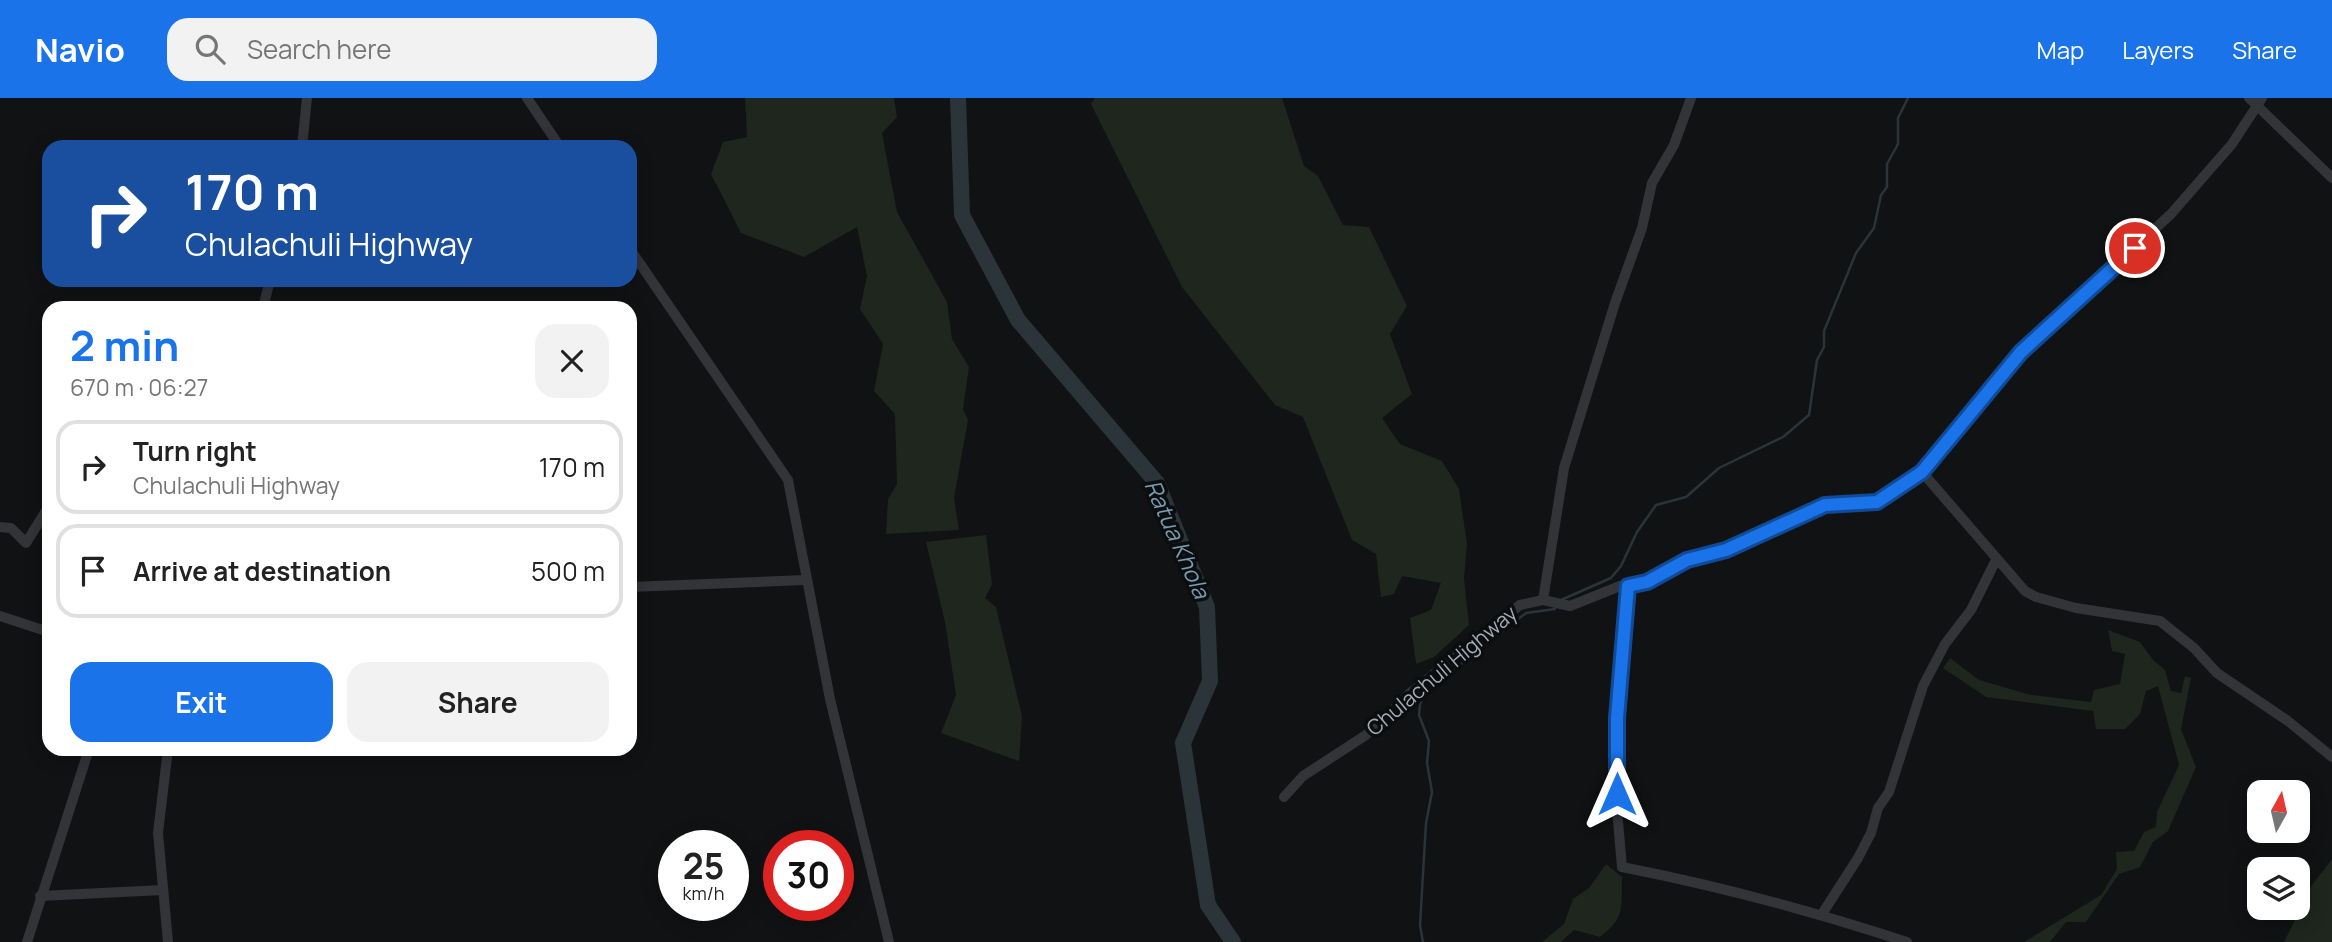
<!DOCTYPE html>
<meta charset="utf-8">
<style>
:root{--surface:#fff;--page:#f2f2f2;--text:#222;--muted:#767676;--line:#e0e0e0;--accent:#1a73e8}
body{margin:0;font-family:Manrope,sans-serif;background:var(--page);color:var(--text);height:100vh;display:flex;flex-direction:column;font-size:26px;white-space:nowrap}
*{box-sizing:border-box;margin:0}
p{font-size:23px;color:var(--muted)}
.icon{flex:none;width:38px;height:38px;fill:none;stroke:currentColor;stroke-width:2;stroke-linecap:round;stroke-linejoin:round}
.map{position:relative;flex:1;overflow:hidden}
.side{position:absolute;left:42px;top:203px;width:595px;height:455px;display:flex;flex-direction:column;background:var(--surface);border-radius:21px;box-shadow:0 4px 18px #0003}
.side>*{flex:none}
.hud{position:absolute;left:42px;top:42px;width:595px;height:147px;border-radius:21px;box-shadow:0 4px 18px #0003;background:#1a4fa0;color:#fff;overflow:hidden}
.needle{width:46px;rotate:8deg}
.fabs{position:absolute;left:2247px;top:682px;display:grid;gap:14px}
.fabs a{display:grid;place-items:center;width:63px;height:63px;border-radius:14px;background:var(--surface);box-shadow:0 4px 18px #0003;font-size:35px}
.speed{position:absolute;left:658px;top:732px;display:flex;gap:14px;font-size:35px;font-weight:700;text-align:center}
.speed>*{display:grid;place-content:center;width:91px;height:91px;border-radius:50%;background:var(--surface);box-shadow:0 4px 18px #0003;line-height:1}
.speed small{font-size:18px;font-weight:400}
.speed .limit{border:10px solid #d22;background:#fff;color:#111}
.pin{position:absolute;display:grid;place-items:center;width:60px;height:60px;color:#fff;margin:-30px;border:4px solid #fff;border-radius:50%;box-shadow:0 2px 7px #0007}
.me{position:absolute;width:77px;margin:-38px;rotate:0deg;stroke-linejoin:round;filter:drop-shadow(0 0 5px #0008)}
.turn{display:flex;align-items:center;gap:24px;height:147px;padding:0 28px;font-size:32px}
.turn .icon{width:91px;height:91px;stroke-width:2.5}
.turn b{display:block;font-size:49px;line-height:60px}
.round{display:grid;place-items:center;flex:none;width:74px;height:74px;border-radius:21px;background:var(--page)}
.head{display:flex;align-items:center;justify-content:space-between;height:119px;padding:0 28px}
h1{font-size:42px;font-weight:700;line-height:52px;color:var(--accent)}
.cta{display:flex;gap:14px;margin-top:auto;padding:14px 28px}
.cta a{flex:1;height:80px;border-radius:21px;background:var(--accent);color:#fff;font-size:28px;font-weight:700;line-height:80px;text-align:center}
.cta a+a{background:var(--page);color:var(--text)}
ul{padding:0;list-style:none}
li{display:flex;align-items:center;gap:21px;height:94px;margin:0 14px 10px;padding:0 14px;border:4px solid var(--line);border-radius:21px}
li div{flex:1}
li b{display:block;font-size:26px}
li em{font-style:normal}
header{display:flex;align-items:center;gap:42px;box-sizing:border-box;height:98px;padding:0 35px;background:var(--accent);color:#fff}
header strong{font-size:33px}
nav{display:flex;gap:38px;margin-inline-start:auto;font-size:24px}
.search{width:490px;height:63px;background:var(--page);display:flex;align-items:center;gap:18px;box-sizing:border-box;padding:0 24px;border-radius:21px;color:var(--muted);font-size:26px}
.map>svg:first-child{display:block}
.green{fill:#1e261e}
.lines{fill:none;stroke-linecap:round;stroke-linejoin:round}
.stream{stroke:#2a3439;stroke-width:2.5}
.river{stroke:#2a3439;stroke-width:16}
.minor{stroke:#323438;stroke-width:10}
.route-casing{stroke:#114b97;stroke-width:18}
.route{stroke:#1a73e8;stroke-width:12}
.labels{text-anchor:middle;stroke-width:7;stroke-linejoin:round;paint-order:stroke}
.street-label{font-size:21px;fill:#a2aab4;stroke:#0c0d0e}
.water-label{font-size:23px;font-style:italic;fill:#789cb1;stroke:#0c0d0e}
</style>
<header>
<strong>Navio</strong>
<div class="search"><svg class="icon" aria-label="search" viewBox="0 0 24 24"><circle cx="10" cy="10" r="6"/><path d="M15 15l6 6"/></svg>Search here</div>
<nav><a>Map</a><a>Layers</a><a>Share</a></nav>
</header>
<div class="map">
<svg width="2332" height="844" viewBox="0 0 2332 844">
<rect width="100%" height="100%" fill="#111213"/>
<!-- green -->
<g class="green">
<polygon points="745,0 894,0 897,19 882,35 897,114 947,204 952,241 969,269 963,311 968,322 954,400 959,432 886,436 888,401 897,386 895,316 874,293 883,246 860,211 867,178 857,129 804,159 741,135 711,76 723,44 747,39"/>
<polygon points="1095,0 1282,0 1304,68 1318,78 1343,127 1369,129 1407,208 1390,236 1412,296 1382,320 1400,346 1442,363 1459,391 1467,446 1464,480 1469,527 1434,559 1416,566 1410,520 1431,512 1441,485 1402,478 1394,496 1381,499 1376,456 1352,442 1303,319 1275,307 1182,189 1091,6"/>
<polygon points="986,437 992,486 985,500 996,509 1022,618 1019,663 941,635 956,597 945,524 926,444"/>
<polygon points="2108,532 2140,544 2153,562 2165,572 2171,593 2181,595 2185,578 2191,580 2181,631 2196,669 2168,733 2153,744 2140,769 2119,776 2086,824 2066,824 2050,844 2024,844 2101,797 2117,771 2116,754 2134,753 2144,734 2156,729 2157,714 2179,667 2158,588 2146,593 2140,616 2125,631 2096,631 2093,613 1986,599 1943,570 1950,560 1979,582 2031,597 2091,604 2094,592 2120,586 2125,556 2112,553"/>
<polygon points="2332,761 2332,844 2284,844 2312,787"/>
<path d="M1606 766 1622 779C1621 810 1626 819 1600 839L1574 832 1561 844H1542L1564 826 1573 801 1589 790Z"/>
</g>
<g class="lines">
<!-- stream -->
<g class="stream">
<polyline points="1561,502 1611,480 1621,468 1637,434 1656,407 1686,399 1719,370 1783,339 1809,317 1817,262 1824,249 1824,233 1856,155 1874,130 1881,97 1887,89 1887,66 1898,46 1898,20 1908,0"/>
<polyline points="1423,844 1420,827 1426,725 1432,694 1427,665 1429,643 1419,617 1420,606 1428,592 1526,515 1555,511"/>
</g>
<!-- river -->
<polyline class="river" points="958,0 962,117 1018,222 1157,385 1207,509 1210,583 1183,645 1208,807 1233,844"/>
<!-- minor -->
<g class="minor">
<polyline points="527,0 560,49"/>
<polyline points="2249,0 2332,80"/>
<polyline points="302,49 307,0"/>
<polyline points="630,151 788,382 830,601 889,844"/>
<polyline points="263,210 270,182"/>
<polyline points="1922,374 2025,493 2036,499 2076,510 2160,523 2194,550 2217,575 2288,623 2332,659"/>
<polyline points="0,429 11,430 26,445 49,408"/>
<path d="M1628 488 1617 620V712L1622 769C1719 788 1813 813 1907 844"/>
<polyline points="630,489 805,482"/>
<polyline points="1543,502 1564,370 1615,205 1642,130 1652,85 1674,47 1691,0"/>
<polyline points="0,518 49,534"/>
<polyline points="1284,699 1303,678 1366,637 1409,596 1520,507 1543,502 1570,508 1620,488 1647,484 1687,462 1726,452 1825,407 1877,404 1922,374 2021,254 2171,116 2232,46 2262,0"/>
<polyline points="40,798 163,792"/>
<polyline points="1822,816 1858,760 1871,735 1878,710 1889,694 1923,588 1945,546 1971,512 1996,462"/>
<polyline points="27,844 89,651"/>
<polyline points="168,844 158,735 168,651"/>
</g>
</g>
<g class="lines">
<!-- route casing -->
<g class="route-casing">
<polyline id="route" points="1617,696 1617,620 1628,488 1647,484 1687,462 1726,452 1825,407 1877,404 1922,374 2021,254 2135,150"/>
</g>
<!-- route -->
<use href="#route" class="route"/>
</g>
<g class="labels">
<!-- street labels -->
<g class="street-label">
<text transform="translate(1442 573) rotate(-40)" y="7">Chulachuli Highway</text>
</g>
<!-- water labels -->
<g class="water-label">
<text transform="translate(1177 441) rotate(66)" y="8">Ratua Khola</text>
</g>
</g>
</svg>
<div class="fabs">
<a><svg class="needle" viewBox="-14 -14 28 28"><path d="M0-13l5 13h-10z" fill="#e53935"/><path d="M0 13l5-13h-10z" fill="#767676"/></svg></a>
<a><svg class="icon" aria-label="layers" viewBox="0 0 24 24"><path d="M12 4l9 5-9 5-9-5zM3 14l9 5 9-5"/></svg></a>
</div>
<div class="speed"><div>25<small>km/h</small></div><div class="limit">30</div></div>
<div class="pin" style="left:2135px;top:150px;background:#d93025"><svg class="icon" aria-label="arrive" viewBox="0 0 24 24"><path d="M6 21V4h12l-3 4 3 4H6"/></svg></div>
<svg class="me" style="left:1617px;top:696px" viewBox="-20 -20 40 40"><path d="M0-17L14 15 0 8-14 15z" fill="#1a73e8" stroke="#fff" stroke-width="4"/></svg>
<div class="hud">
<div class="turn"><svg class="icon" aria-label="right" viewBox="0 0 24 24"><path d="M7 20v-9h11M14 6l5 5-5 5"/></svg><div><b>170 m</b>Chulachuli Highway</div></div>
</div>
<section class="side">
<div class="head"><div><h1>2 min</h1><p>670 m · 06:27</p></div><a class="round"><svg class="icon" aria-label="close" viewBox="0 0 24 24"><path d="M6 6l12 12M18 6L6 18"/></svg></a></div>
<ul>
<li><svg class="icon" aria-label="right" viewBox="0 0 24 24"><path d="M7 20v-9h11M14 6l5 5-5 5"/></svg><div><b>Turn right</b><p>Chulachuli Highway</p></div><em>170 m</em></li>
<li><svg class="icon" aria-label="arrive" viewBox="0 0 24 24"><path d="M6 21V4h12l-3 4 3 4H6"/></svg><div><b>Arrive at destination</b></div><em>500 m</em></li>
</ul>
<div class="cta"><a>Exit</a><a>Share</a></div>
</section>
</div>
